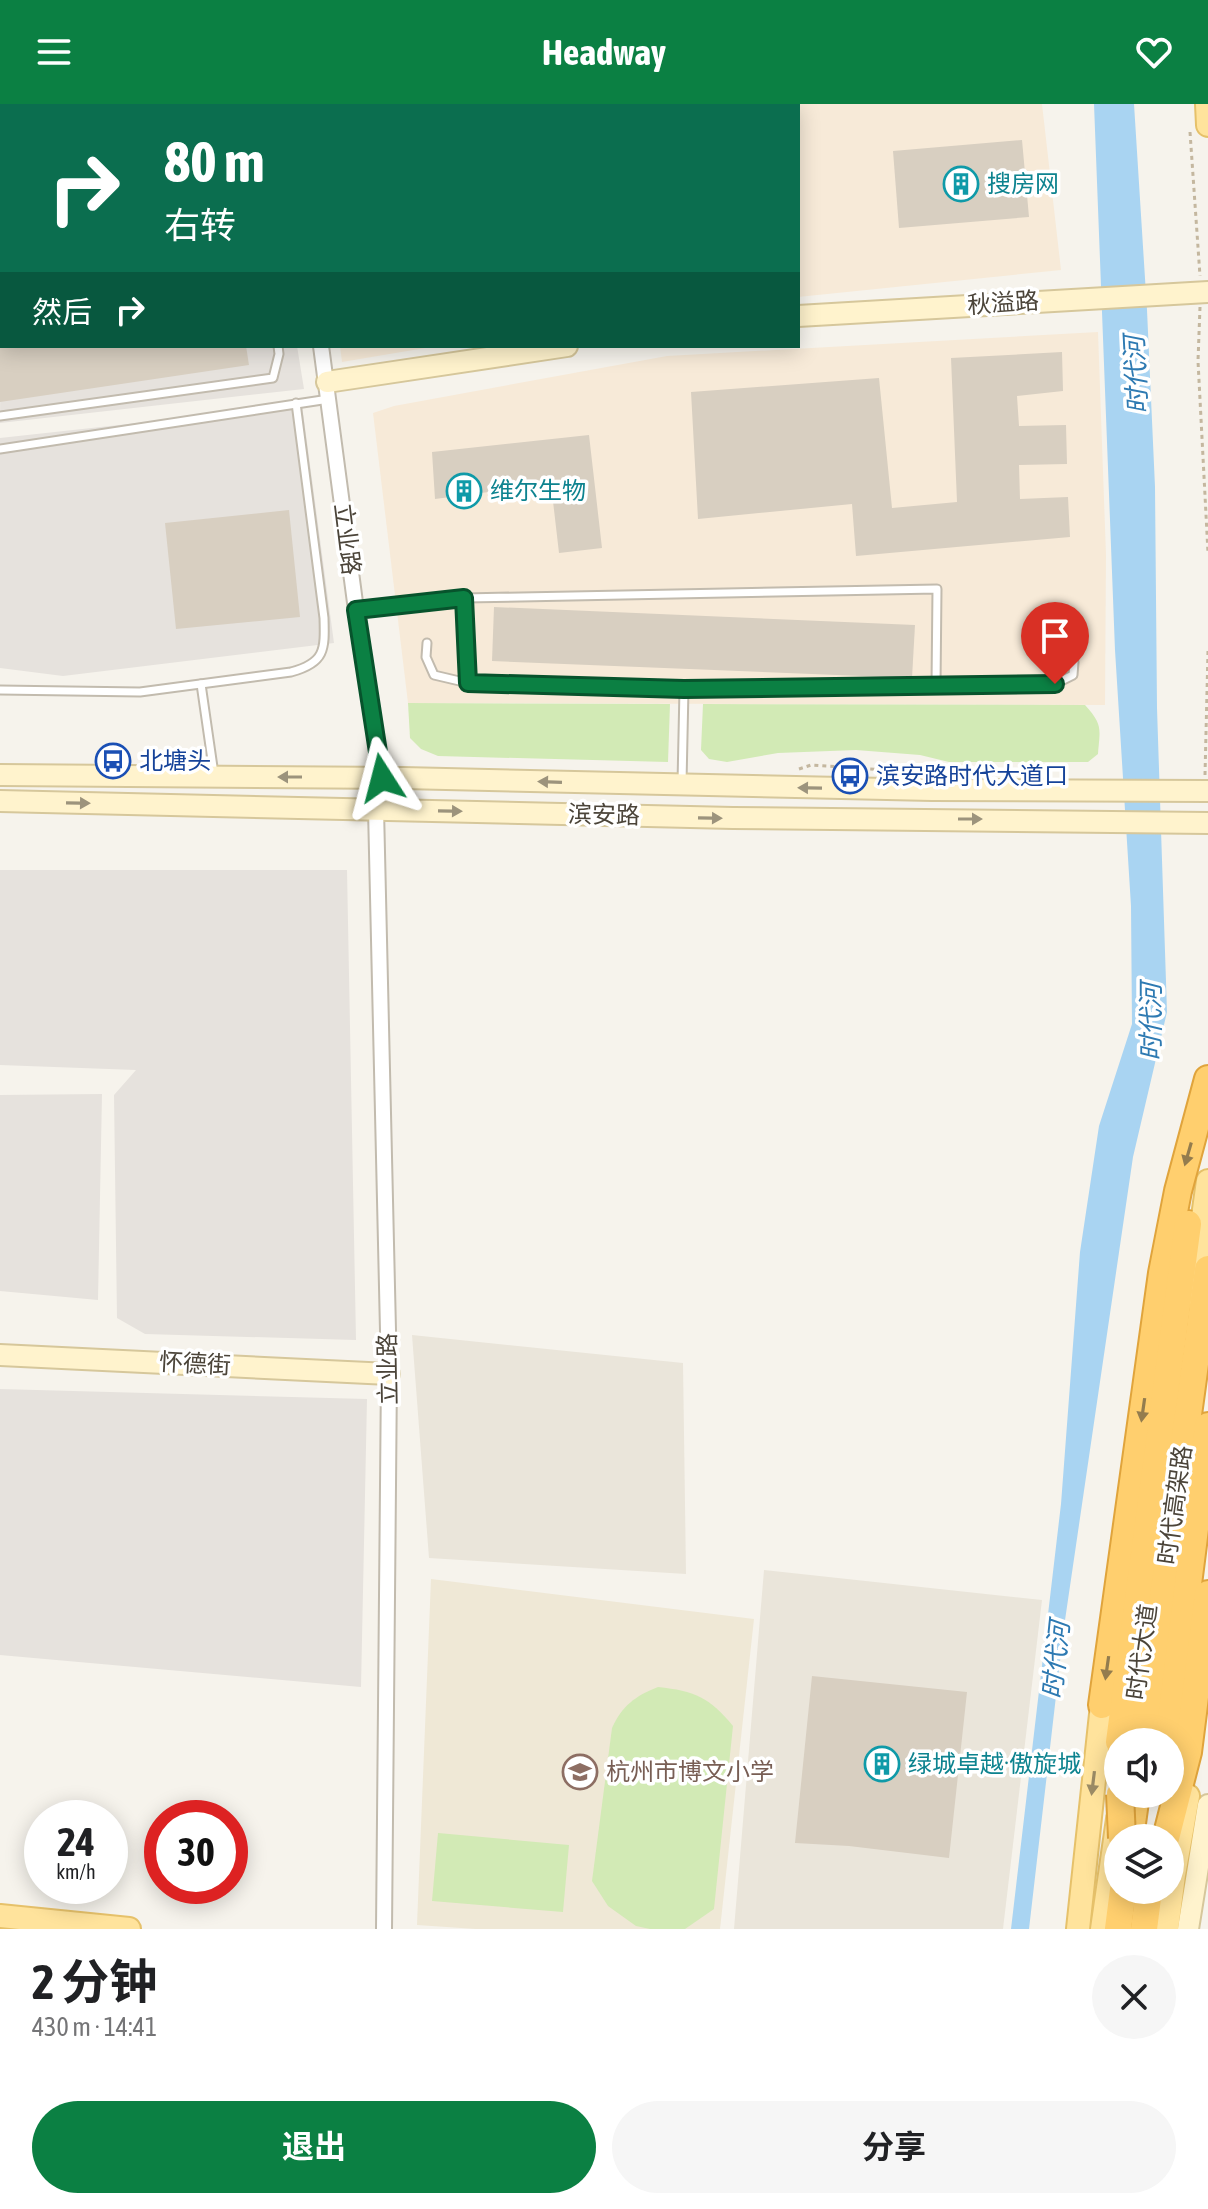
<!DOCTYPE html>
<html lang="zh">
<meta charset="utf-8">
<style>
:root{--surface:#fff;--page:#f6f6f6;--text:#202124;--muted:#757577;--accent:#0b8043}
body{margin:0;font-family:"Asap Condensed","Noto Sans SC",sans-serif;background:var(--page);color:var(--text);height:100vh;display:flex;flex-direction:column;font-size:30px;white-space:nowrap}
*{box-sizing:border-box;margin:0}
p{font-size:26px;color:var(--muted)}
.icon{flex:none;width:44px;height:44px;fill:none;stroke:currentColor;stroke-width:2;stroke-linecap:round;stroke-linejoin:round}
.map{position:relative;height:1825px;overflow:hidden}
.side{display:flex;flex-direction:column;background:var(--surface);flex:1}
.side>*{flex:none}
.guide{position:absolute;left:0px;top:0px;width:800px;height:244px;box-shadow:0 4px 20px #0003;background:#0b6e4f;color:#fff;overflow:hidden}
.controls{position:absolute;left:1104px;top:1624px;display:grid;gap:16px}
.controls a{display:grid;place-items:center;width:80px;height:80px;border-radius:50%;background:var(--surface);box-shadow:0 4px 20px #0003;font-size:40px}
.speed{position:absolute;left:24px;top:1696px;display:flex;gap:16px;font-size:40px;font-weight:700;text-align:center}
.speed>*{display:grid;place-content:center;width:104px;height:104px;border-radius:50%;background:var(--surface);box-shadow:0 4px 20px #0003;line-height:1}
.speed small{font-size:20px;font-weight:400}
.speed .limit{border:12px solid #d22;background:#fff;color:#111}
.pin{position:absolute;display:grid;place-items:center;width:68px;height:68px;color:#fff;margin:-82px -34px;border-radius:50% 50% 50% 0;rotate:-45deg;box-shadow:0 0 8px #0007}
.pin .icon{rotate:45deg}
.me{position:absolute;width:88px;margin:-44px;rotate:351deg;stroke-linejoin:round;filter:drop-shadow(0 0 6px #0008)}
.turn{display:flex;align-items:center;gap:28px;height:168px;padding:0 32px;font-size:36px}
.turn .icon{width:104px;height:104px;stroke-width:2.5}
.turn b{display:block;font-size:56px;line-height:68px}
.then{display:flex;align-items:center;height:76px;padding:0 32px;background:#0003;gap:16px;font-size:30px}
.round{display:grid;place-items:center;flex:none;width:84px;height:84px;border-radius:42px;background:var(--page)}
.headline{display:flex;align-items:center;justify-content:space-between;height:136px;padding:0 32px}
h1{font-size:48px;font-weight:700;line-height:60px}
.primary-button{display:flex;gap:16px;margin-top:auto;padding:16px 32px}
.primary-button a{flex:1;height:92px;border-radius:48px;background:var(--accent);color:#fff;font-size:32px;font-weight:700;line-height:92px;text-align:center}
.primary-button a+a{background:var(--page);color:var(--text)}
header{display:flex;justify-content:space-between;align-items:center;height:104px;padding:0 32px;background:var(--accent);color:#fff;font-size:36px;font-weight:700}
.map>svg:first-child{display:block}
.residential{fill:#eae5da}
.commercial{fill:#f7ead8}
.industrial{fill:#e6e2dd}
.education{fill:#efe8d6}
.green{fill:#d2eab5}
.water{fill:#a9d4f2}
.building{fill:#d8cfc1}
.lines{fill:none;stroke-linecap:round;stroke-linejoin:round}
.lane-casing{stroke:#c2bbae;stroke-width:11}
.street-casing{stroke:#c2bbae;stroke-width:18}
.secondary-casing{stroke:#d6c79b;stroke-width:24}
.primary-casing{stroke:#e6c16a;stroke-width:26}
.highway-casing{stroke:#e0a43c;stroke-width:30}
.path{stroke:#c4b79f;stroke-width:3;stroke-dasharray:4 4;stroke-linecap:butt}
.lane{stroke:#fff;stroke-width:7}
.street{stroke:#fff;stroke-width:14}
.secondary{stroke:#fff3cd;stroke-width:20}
.primary{stroke:#ffe39c;stroke-width:22}
.highway{stroke:#ffcf6e;stroke-width:26}
.highway-bridge-casing{stroke:#e0a43c;stroke-width:30;stroke-linecap:butt}
.highway-bridge{stroke:#ffcf6e;stroke-width:26}
.oneway{fill:#9c937c}
.oneway2{fill:#937c4e}
.oneway3{fill:#9c8c66}
.route-casing{stroke:#07532c;stroke-width:20}
.route{stroke:#0b8043;stroke-width:14}
.labels{text-anchor:middle;stroke-width:7;stroke-linejoin:round;paint-order:stroke}
.culture-label{font-size:24px;fill:#0d838f;stroke:#fff;text-anchor:start}
.street-label{font-size:24px;fill:#4b4439;stroke:#fff}
.transit-label{font-size:24px;fill:#164399;stroke:#fff;text-anchor:start}
.education-label{font-size:24px;fill:#785e54;stroke:#fff;text-anchor:start}
.water-label{font-size:26px;font-style:italic;fill:#2e7ab2;stroke:#fff}
</style>
<header><svg class="icon" aria-label="menu" viewBox="0 0 24 24"><path d="M4 6h16M4 12h16M4 18h16"/></svg>Headway<svg class="icon" aria-label="heart" viewBox="0 0 24 24"><path d="M12 20l-8-8c-3-5 5-10 8-4 3-6 11-1 8 4z"/></svg></header>
<div class="map">
<svg width="1208" height="1825" viewBox="0 0 1208 1825">
<rect width="100%" height="100%" fill="#f6f3ec"/>
<!-- residential -->
<g class="residential">
<polygon points="412,1231 683,1259 686,1470 429,1454"/>
<polygon points="764,1466 1042,1496 1003,1825 734,1825"/>
</g>
<!-- commercial -->
<g class="commercial">
<polygon points="307,0 1042,0 1061,166 798,193 798,2"/>
<polygon points="1098,228 1106,451 1105,601 408,599 373,309 394,302 667,252"/>
<polygon points="340,242 437,242 342,258"/>
</g>
<!-- industrial -->
<g class="industrial">
<polygon points="2,56 2,242 297,242 304,285 0,319"/>
<polygon points="302,301 334,539 63,572 0,564 0,334"/>
<polygon points="0,766 347,766 356,1236 145,1230 117,1214 114,991 136,966 0,961"/>
<polygon points="102,990 98,1196 0,1187 0,991"/>
<polygon points="0,1285 367,1295 361,1583 0,1551"/>
</g>
<!-- education -->
<polygon class="education" points="431,1475 754,1515 720,1825 476,1825 417,1821"/>
<!-- green -->
<g class="green">
<polygon points="408,599 670,600 668,658 438,652 421,645 410,634"/>
<path d="M703 600 1085 601C1103 621 1100 624 1098 650L1088 658H949L920 651 856 646 778 649 727 658 709 655 701 646Z"/>
<path d="M658 1583C695 1587 709 1593 733 1622L714 1805 685 1825H650L636 1822 608 1802 592 1777 612 1624C622 1602 635 1592 658 1583Z"/>
<polygon points="438,1729 569,1741 563,1808 432,1797"/>
</g>
<!-- water -->
<polygon class="water" points="1094,0 1134,0 1147,206 1155,383 1157,604 1167,908 1133,1053 1064,1523 1029,1825 1011,1825 1061,1400 1080,1148 1099,1022 1132,920 1131,802 1115,546"/>
<!-- building -->
<g class="building">
<polygon points="1022,36 1029,113 899,124 893,47"/>
<polygon points="0,242 246,242 249,261 0,298"/>
<polygon points="1062,248 1063,287 1017,292 1019,322 1066,321 1067,360 1019,361 1020,395 1068,393 1070,433 856,452 852,400 698,415 691,288 879,274 892,404 957,398 951,254"/>
<polygon points="589,331 602,444 559,449 551,380 435,395 432,348"/>
<polygon points="289,406 300,513 176,525 165,419"/>
<polygon points="494,503 915,521 912,574 492,557"/>
<polygon points="812,1572 967,1588 949,1754 849,1742 795,1739"/>
</g>
<g class="lines">
<!-- lane casing -->
<g class="lane-casing">
<g id="lane">
<polyline points="0,72 2,71"/>
<polyline points="0,312 273,274 279,250 278,242"/>
<polyline points="0,345 329,295"/>
<polyline points="464,494 468,579"/>
<polyline points="356,506 464,494 937,485 936,581"/>
<polyline points="427,539 426,553 434,571 468,579 684,585 1055,580 1073,571 1074,558"/>
<polyline points="201,580 214,670"/>
<path d="M0 586 140 588 291 568C325 559 325 546 324 514L296 299"/>
<polyline points="682,679 684,585"/>
</g>
</g>
<!-- street casing -->
<g class="street-casing">
<g id="street">
<polyline points="281,0 281,2"/>
<polyline points="321,242 356,506 382,674"/>
<polyline points="376,705 389,1270 384,1825"/>
</g>
</g>
<!-- secondary casing -->
<g class="secondary-casing">
<g id="secondary">
<polyline points="798,212 1208,188"/>
<polyline points="327,278 567,242"/>
<polyline points="0,671 403,674 932,686 1208,687"/>
<polyline points="0,697 733,714 1208,719"/>
<polyline points="0,1251 389,1270"/>
<polyline points="1188,1825 1208,1701"/>
</g>
</g>
<!-- primary casing -->
<g class="primary-casing">
<g id="primary">
<polyline points="1207,0 1208,21"/>
<polyline points="1192,1191 1208,1077"/>
<polyline points="0,1812 129,1825"/>
<polyline points="1078,1825 1102,1601"/>
<polyline points="1102,1825 1118,1715"/>
<polyline points="1167,1825 1174,1771 1188,1692"/>
</g>
</g>
<!-- highway casing -->
<g class="highway-casing">
<g id="highway">
<polyline points="1102,1601 1162,1169 1178,1087 1208,975"/>
<polyline points="1119,1638 1188,1120"/>
<polyline points="1143,1638 1208,1165"/>
<polyline points="1168,1638 1208,1322"/>
<polyline points="1130,1734 1136,1690"/>
<polyline points="1166,1734 1188,1648 1208,1490"/>
<polyline points="1118,1825 1123,1786"/>
<polyline points="1144,1825 1149,1786"/>
</g>
</g>
<!-- path -->
<g class="path">
<polyline points="1190,28 1200,172"/>
<polyline points="1200,203 1198,257 1208,449"/>
<polyline points="799,665 811,661 902,667"/>
<polyline points="1205,671 1208,547"/>
</g>
<!-- lane -->
<use href="#lane" class="lane"/>
<!-- street -->
<use href="#street" class="street"/>
<!-- secondary -->
<use href="#secondary" class="secondary"/>
<!-- primary -->
<use href="#primary" class="primary"/>
<!-- highway -->
<use href="#highway" class="highway"/>
<!-- highway-bridge casing -->
<g class="highway-bridge-casing">
<polyline id="highway-bridge" points="1120,1690 1122,1734"/>
</g>
<!-- highway-bridge -->
<use href="#highway-bridge" class="highway-bridge"/>
</g>
<!-- one-way arrows -->
<defs><path id="oneway-solid" d="M-6-.8H1V-3.2L6.5 0L1 3.2V.8H-6Z" transform="scale(2)"/></defs>
<g class="oneway">
<use href="#oneway-solid" transform="translate(290 673) rotate(-180)"/>
<use href="#oneway-solid" transform="translate(550 678) rotate(-178)"/>
<use href="#oneway-solid" transform="translate(810 684) rotate(-179)"/>
<use href="#oneway-solid" transform="translate(78 699) rotate(1)"/>
<use href="#oneway-solid" transform="translate(450 707) rotate(1)"/>
<use href="#oneway-solid" transform="translate(710 714) rotate(1)"/>
<use href="#oneway-solid" transform="translate(970 715)"/>
</g>
<g class="oneway2">
<use href="#oneway-solid" transform="translate(1188 1050) rotate(106)"/>
<use href="#oneway-solid" transform="translate(1143 1306) rotate(98)"/>
<use href="#oneway-solid" transform="translate(1107 1564) rotate(98)"/>
</g>
<use class="oneway3" href="#oneway-solid" transform="translate(1093 1679) rotate(97)"/>
<g class="lines">
<!-- route casing -->
<g class="route-casing">
<polyline id="route" points="382,674 356,506 464,494 468,579 684,585 1055,580"/>
</g>
<!-- route -->
<use href="#route" class="route"/>
</g>
<!-- icons -->
<defs>
<g id="building-ring" transform="scale(1.8)"><circle r="9.5" fill="#fff" stroke="#0f9aa8" stroke-width="1.5"/><path d="M-4-6H4V6H1V3H-1V6H-4ZM-2.5-4.3h1.7v1.8h-1.7ZM.8-4.3h1.7v1.8H.8ZM-2.5-1h1.7V.8h-1.7ZM.8-1h1.7V.8H.8Z" fill="#0f9aa8"/></g>
<g id="bus-ring" transform="scale(1.8)"><circle r="9.5" fill="#fff" stroke="#1a4fb4" stroke-width="1.5"/><path d="M-5-6H5V4H4V6H2V4H-2V6H-4V4H-5ZM-3.5-4V0h7V-4ZM-3.5 1.2v1.5H-2V1.2ZM2 1.2v1.5H3.5V1.2Z" fill="#1a4fb4"/></g>
<g id="school-ring" transform="scale(1.8)"><circle r="9.5" fill="#fff" stroke="#8d6e63" stroke-width="1.5"/><path d="M0-5L7-2L0 1L-7-2ZM-4 1L0 2.5L4 1V4Q0 6-4 4Z" fill="#8d6e63"/></g>
</defs>
<g fill-rule="evenodd">
<use href="#building-ring" x="961" y="80"/>
<use href="#building-ring" x="464" y="387"/>
<use href="#bus-ring" x="113" y="657"/>
<use href="#bus-ring" x="850" y="672"/>
<use href="#building-ring" x="882" y="1660"/>
<use href="#school-ring" x="580" y="1668"/>
</g>
<g class="labels">
<!-- culture labels -->
<g class="culture-label">
<text x="987" y="88">搜房网</text>
<text x="490" y="395">维尔生物</text>
<text x="908" y="1668">绿城卓越·傲旋城</text>
</g>
<!-- street labels -->
<g class="street-label">
<text transform="translate(1003 199) rotate(-4)" y="8">秋溢路</text>
<text transform="translate(347 435) rotate(83)" y="8">立业路</text>
<text transform="translate(604 711) rotate(1)" y="8">滨安路</text>
<text transform="translate(195 1260) rotate(3)" y="8">怀德街</text>
<text transform="translate(388 1265) rotate(-91)" y="8">立业路</text>
<text transform="translate(1175 1401) rotate(-82)" y="8">时代高架路</text>
<text transform="translate(1142 1548) rotate(-82)" y="8">时代大道</text>
</g>
<!-- transit labels -->
<g class="transit-label">
<text x="139" y="665">北塘头</text>
<text x="876" y="680">滨安路时代大道口</text>
</g>
<!-- education labels -->
<g class="education-label">
<text x="606" y="1676">杭州市博文小学</text>
</g>
<!-- water labels -->
<g class="water-label">
<text transform="translate(1136 271) rotate(-93)" y="9">时代河</text>
<text transform="translate(1151 918) rotate(-90)" y="9">时代河</text>
<text transform="translate(1056 1556) rotate(-84)" y="9">时代河</text>
</g>
</g>
</svg>
<div class="controls">
<a><svg class="icon" aria-label="sound" viewBox="0 0 24 24"><path d="M4 9h4l5-4v14l-5-4H4zM17 9q2 3 0 6"/></svg></a>
<a><svg class="icon" aria-label="layers" viewBox="0 0 24 24"><path d="M12 4l9 5-9 5-9-5zM3 14l9 5 9-5"/></svg></a>
</div>
<div class="speed"><div>24<small>km/h</small></div><div class="limit">30</div></div>
<div class="pin" style="left:1055px;top:580px;background:#d93025"><svg class="icon" aria-label="arrive" viewBox="0 0 24 24"><path d="M6 21V4h12l-3 4 3 4H6"/></svg></div>
<svg class="me" style="left:382px;top:674px" viewBox="-20 -20 40 40"><path d="M0-17L14 15 0 8-14 15z" fill="#0b8043" stroke="#fff" stroke-width="4"/></svg>
<div class="guide">
<div class="turn"><svg class="icon" aria-label="right" viewBox="0 0 24 24"><path d="M7 20v-9h11M14 6l5 5-5 5"/></svg><div><b>80 m</b>右转</div></div>
<div class="then">然后<svg class="icon" aria-label="right" viewBox="0 0 24 24"><path d="M7 20v-9h11M14 6l5 5-5 5"/></svg></div>
</div>
</div>
<section class="side">
<div class="headline"><div><h1>2 分钟</h1><p>430 m · 14:41</p></div><a class="round"><svg class="icon" aria-label="close" viewBox="0 0 24 24"><path d="M6 6l12 12M18 6L6 18"/></svg></a></div>
<div class="primary-button"><a>退出</a><a>分享</a></div>
</section>
